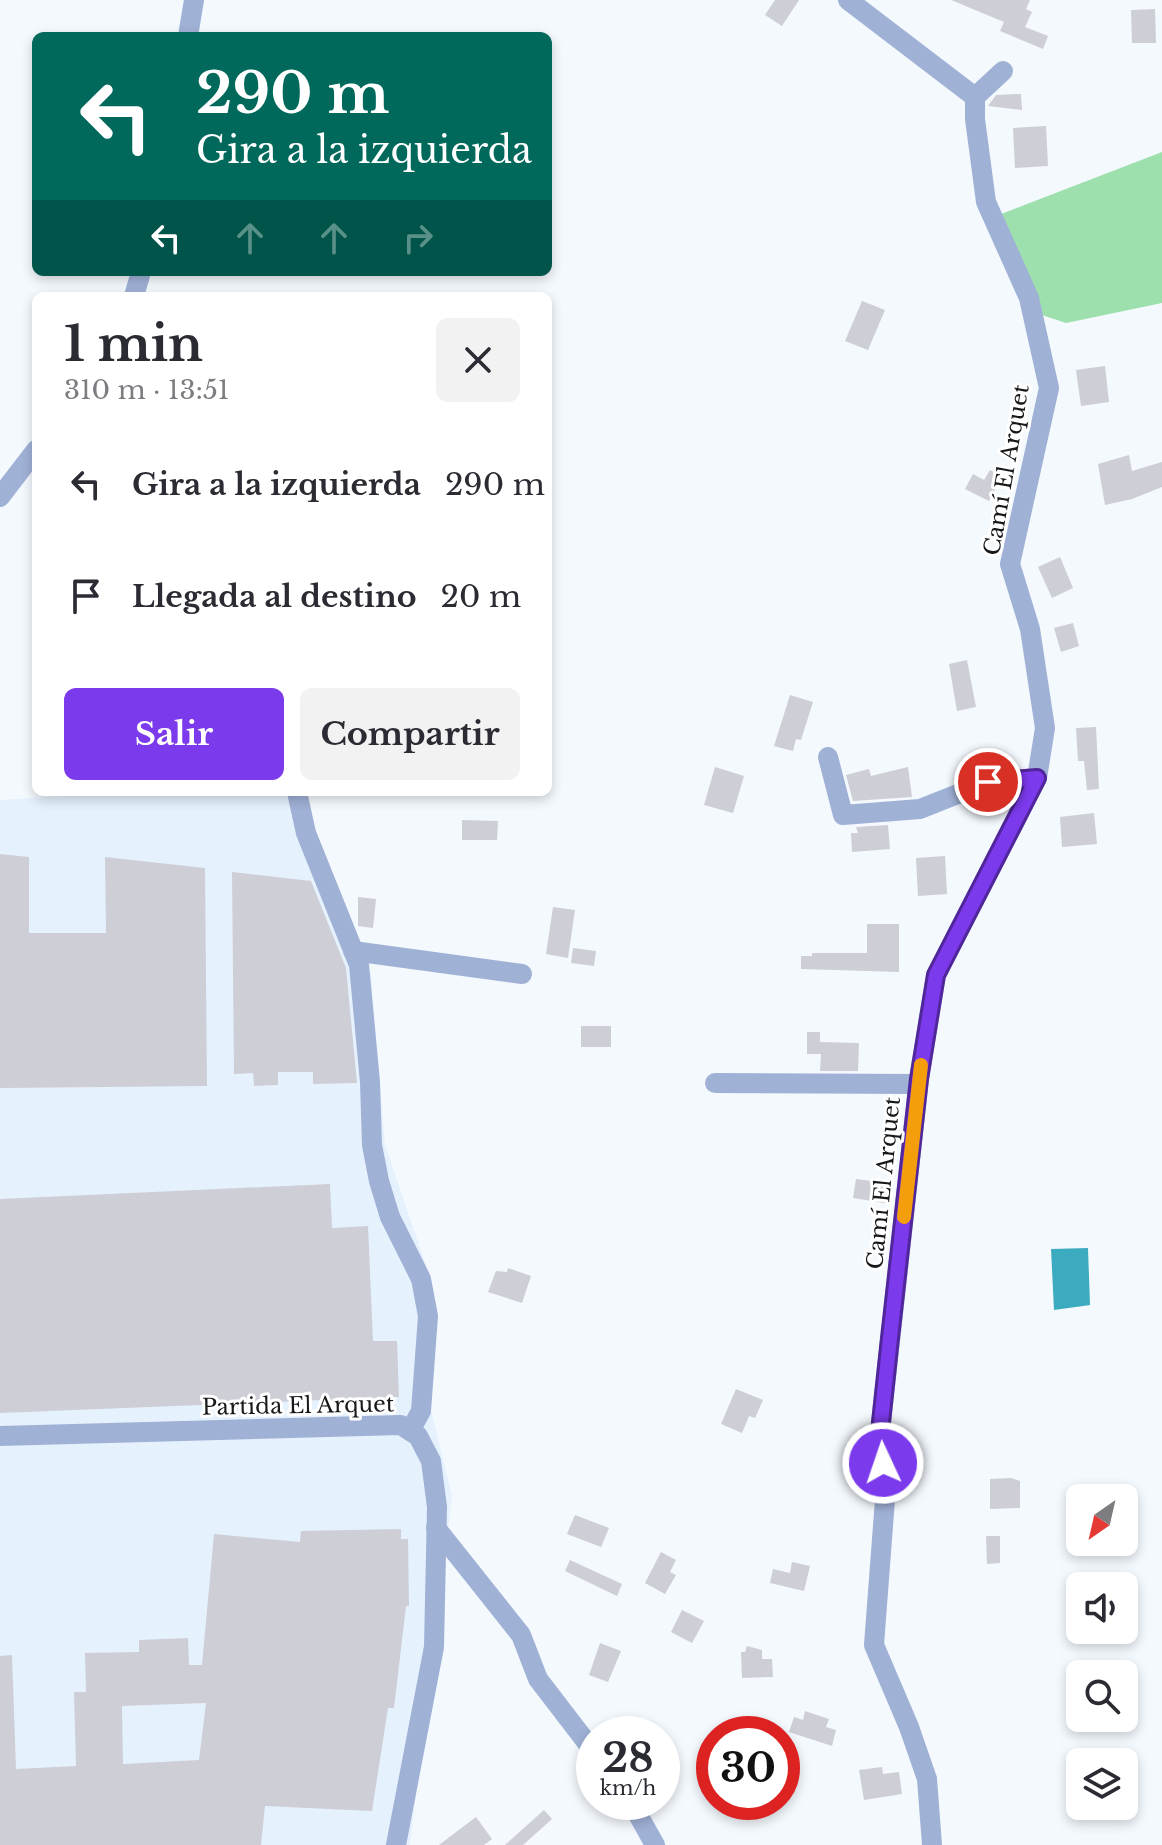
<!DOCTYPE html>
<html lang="es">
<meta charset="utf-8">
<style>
:root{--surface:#fff;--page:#f2f2f3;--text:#2b2b33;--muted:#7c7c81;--accent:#7c3aed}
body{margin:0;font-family:"Libre Baskerville",serif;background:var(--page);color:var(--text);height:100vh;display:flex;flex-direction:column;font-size:30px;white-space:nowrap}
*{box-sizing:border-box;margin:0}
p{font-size:26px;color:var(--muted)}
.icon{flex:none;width:44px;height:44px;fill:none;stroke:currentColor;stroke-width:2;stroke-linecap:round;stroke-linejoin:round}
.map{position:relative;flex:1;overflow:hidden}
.details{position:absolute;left:32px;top:292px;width:520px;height:504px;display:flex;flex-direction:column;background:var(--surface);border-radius:12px;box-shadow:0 4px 12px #0003}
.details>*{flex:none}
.guide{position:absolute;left:32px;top:32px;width:520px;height:244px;border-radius:12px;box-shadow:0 4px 12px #0003;background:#00695c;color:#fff;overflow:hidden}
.needle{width:52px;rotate:214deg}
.fabs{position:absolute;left:1066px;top:1484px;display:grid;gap:16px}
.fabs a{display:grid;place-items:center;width:72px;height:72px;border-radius:12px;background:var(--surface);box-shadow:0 4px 12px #0003;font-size:40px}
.speed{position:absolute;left:576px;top:1716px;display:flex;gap:16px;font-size:40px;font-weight:700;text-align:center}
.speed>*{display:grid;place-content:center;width:104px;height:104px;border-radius:50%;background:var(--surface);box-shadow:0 4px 12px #0003;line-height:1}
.speed small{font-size:20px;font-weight:400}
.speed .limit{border:12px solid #d22;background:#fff;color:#111}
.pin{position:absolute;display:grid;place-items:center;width:68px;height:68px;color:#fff;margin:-34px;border:4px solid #fff;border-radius:50%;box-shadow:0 2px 8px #0007}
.me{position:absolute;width:88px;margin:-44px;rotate:357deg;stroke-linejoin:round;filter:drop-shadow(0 0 6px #0008)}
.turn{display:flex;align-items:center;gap:28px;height:168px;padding:0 32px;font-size:36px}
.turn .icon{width:104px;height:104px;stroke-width:2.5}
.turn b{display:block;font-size:56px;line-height:68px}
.lanes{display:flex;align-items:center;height:76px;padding:0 32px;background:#0003;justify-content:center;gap:40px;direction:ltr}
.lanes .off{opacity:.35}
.round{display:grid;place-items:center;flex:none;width:84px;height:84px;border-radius:12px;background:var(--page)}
.head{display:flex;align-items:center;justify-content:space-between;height:136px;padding:0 32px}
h1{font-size:48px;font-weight:700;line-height:60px}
.cta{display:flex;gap:16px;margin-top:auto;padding:16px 32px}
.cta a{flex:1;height:92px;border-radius:12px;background:var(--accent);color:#fff;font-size:32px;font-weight:700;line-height:92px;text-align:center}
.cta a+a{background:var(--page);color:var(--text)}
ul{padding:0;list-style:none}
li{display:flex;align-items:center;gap:24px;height:112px;padding:0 32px}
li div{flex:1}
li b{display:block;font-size:30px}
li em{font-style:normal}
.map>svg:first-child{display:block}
.built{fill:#e6f1fe}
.green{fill:#9de0ad}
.water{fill:#3cabc0}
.building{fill:#cdced6;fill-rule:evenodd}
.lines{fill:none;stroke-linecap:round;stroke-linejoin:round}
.minor{stroke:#a0b1d6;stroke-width:20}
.route-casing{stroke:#51269a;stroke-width:20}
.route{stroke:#7c3aed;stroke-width:14}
.slow{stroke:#f59e0b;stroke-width:14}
.labels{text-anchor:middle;stroke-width:6;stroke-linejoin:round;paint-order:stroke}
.street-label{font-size:22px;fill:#16181a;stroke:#fff}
</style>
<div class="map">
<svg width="1162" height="1845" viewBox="0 0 1162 1845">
<rect width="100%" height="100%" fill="#f4f9fe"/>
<!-- built -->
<polygon class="built" points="134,792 299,792 371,974 385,1145 431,1280 431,1410 452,1496 410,1845 0,1845 0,800"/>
<!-- green -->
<polygon class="green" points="1162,152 1162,303 1066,323 1042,315 1001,214"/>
<!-- water -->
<polygon class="water" points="1088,1248 1090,1305 1054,1310 1051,1249"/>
<!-- building -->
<g class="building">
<polygon points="775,0 799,0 782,26 765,15"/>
<polygon points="951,0 1030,0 1026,9 1032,12 1025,27 1048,36 1043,49 1000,31 1004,22"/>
<polygon points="1155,9 1156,43 1132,43 1131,10"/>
<polygon points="1021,94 1022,110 988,106 996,95"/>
<polygon points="1046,126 1048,166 1015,168 1013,128"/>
<polygon points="862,301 885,310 868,350 845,341"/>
<polygon points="1105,366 1109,402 1081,406 1076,370"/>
<polygon points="1129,455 1132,471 1162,462 1162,487 1132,499 1105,505 1098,464"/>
<polygon points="990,470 1002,477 989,501 965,489 973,474 984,480"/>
<polygon points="1060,557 1073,588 1052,598 1038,567"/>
<polygon points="1073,623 1079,646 1061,652 1054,628"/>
<polygon points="967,660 976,707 957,711 949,664"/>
<polygon points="790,695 813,702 801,740 796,739 793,751 774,746"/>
<polygon points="1096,727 1099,789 1087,790 1084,761 1078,761 1076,728"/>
<polygon points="715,767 744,776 733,813 704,805"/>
<polygon points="908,767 912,797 853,801 846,775 869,769 871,776"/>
<polygon points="1094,813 1097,844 1062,847 1060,817"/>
<polygon points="462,820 498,821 497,840 462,840"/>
<polygon points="888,825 890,849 852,852 851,833 858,833 856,827"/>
<polygon points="0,854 29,857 29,933 106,933 105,857 205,868 207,1086 0,1088"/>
<polygon points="945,856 947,894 918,896 916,858"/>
<polygon points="232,872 311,881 346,968 357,1083 313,1084 313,1072 278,1072 278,1085 254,1086 253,1073 234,1074"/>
<polygon points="358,897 376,899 373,928 358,926"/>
<polygon points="553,907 575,910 568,958 546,954"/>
<polygon points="867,924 899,924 899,972 801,969 801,956 812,956 812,953 867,953"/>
<polygon points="573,948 596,951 594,966 571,963"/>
<rect x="581" y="1026" width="30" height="21"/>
<polygon points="807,1032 820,1032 820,1042 859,1043 858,1071 820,1071 821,1054 807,1054"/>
<polygon points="856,1179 894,1184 891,1204 853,1198"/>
<polygon points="330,1184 332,1228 368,1226 373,1341 397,1341 399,1397 0,1413 0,1199"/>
<polygon points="508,1268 531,1276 522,1303 488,1292 496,1271 507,1272"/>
<polygon points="736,1389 763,1400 755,1418 749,1416 742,1433 721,1424"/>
<polygon points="1011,1478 1020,1481 1020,1508 990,1509 990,1479"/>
<polygon points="575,1515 609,1528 601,1547 567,1534"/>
<path d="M401 1529V1539H408L409 1606H406L394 1708H388L372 1811 265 1806 261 1845H0V1656L12 1655 16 1769 76 1766 74 1692H86L85 1653 139 1652V1640L188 1638 189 1665H202L214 1534 300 1542 301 1531ZM206 1703 199 1760 123 1764 122 1706Z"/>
<polygon points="986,1536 1000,1536 1000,1563 987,1564"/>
<polygon points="661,1552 676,1560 670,1572 676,1575 665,1594 645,1583"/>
<polygon points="570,1560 622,1584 617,1596 565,1571"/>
<polygon points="792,1562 810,1566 804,1591 770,1583 773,1569 790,1573"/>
<polygon points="682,1610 704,1621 692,1643 671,1632"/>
<polygon points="600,1643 621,1651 608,1682 589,1675"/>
<polygon points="747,1646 762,1650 762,1659 772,1659 773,1677 742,1678 741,1652 745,1652"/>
<polygon points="805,1711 829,1719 826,1727 836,1730 832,1746 789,1732 794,1717 803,1720"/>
<polygon points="882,1767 883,1774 899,1772 902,1794 864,1800 859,1770"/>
<polygon points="544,1810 552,1819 523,1845 505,1845"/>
<polygon points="476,1817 492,1839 484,1845 439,1845"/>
</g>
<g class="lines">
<!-- minor -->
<g class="minor">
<polyline points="848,0 975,97 975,119 986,202 1029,298 1049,388 1010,564 1030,629 1045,728 1037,778 936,975 919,1079 879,1441 886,1486 874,1645 909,1727 927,1779 932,1845"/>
<polyline points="188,36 194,0"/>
<polyline points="975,97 1003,71"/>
<polyline points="134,296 141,272"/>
<polyline points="0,497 36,450"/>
<polyline points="828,757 843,815 920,809 988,782 1037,778"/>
<polyline points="297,792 306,833 359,965 370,1082 372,1145 379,1181 390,1217 421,1279 428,1316 421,1411 410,1431"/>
<polyline points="353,951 522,974"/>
<polyline points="715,1083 918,1084"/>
<polyline points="0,1436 401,1425 418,1436 431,1461 437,1507 434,1647 396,1845"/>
<polyline points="436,1528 521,1635 538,1679 594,1752"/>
<polyline points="631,1802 655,1845"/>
</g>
</g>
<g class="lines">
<!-- route casing -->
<g class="route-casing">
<polyline id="route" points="883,1463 879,1441 890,1338 919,1079 936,975 1037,778 988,782"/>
</g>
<!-- route -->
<use href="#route" class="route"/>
<!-- slow -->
<polyline class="slow" points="904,1217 921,1065"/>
</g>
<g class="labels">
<!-- street labels -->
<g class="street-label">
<text transform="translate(1006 470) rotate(-80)" y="8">Camí El Arquet</text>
<text transform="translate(883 1183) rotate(-84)" y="8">Camí El Arquet</text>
<text transform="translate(298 1405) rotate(-1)" y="8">Partida El Arquet</text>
</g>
</g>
</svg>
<div class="fabs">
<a><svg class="needle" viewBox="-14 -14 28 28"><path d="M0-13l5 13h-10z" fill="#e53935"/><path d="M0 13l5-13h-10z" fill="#7c7c81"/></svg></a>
<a><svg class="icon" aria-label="sound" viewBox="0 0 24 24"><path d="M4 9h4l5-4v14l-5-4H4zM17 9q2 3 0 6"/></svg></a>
<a><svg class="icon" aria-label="search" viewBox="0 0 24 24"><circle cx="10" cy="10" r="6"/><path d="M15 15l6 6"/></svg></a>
<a><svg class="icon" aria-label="layers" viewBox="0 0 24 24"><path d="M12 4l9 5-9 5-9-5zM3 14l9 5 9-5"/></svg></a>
</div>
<div class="speed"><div>28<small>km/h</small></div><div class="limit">30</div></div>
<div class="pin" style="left:988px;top:782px;background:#d93025"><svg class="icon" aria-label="arrive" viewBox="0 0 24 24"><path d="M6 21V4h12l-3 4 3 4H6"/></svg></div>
<svg class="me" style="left:883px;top:1463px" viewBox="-20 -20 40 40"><circle r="17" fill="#7c3aed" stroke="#fff" stroke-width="3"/><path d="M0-11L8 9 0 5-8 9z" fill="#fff"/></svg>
<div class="guide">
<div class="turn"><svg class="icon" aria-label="left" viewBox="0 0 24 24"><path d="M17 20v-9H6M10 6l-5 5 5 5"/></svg><div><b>290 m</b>Gira a la izquierda</div></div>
<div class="lanes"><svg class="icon" aria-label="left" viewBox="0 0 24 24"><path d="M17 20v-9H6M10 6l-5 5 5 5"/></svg><svg class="icon off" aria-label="ahead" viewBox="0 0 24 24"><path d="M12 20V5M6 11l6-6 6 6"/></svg><svg class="icon off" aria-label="ahead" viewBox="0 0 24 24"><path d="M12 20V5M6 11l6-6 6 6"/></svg><svg class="icon off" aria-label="right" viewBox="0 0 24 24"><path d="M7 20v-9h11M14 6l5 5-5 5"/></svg></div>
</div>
<section class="details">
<div class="head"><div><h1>1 min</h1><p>310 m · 13:51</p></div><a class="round"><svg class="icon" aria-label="close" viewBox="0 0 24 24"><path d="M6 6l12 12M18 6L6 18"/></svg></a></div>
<ul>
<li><svg class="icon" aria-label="left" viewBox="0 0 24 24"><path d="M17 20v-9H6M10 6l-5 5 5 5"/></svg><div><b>Gira a la izquierda</b></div><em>290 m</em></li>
<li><svg class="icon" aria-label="arrive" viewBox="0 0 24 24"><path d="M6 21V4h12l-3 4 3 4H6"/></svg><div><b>Llegada al destino</b></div><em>20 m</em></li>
</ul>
<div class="cta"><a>Salir</a><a>Compartir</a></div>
</section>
</div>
